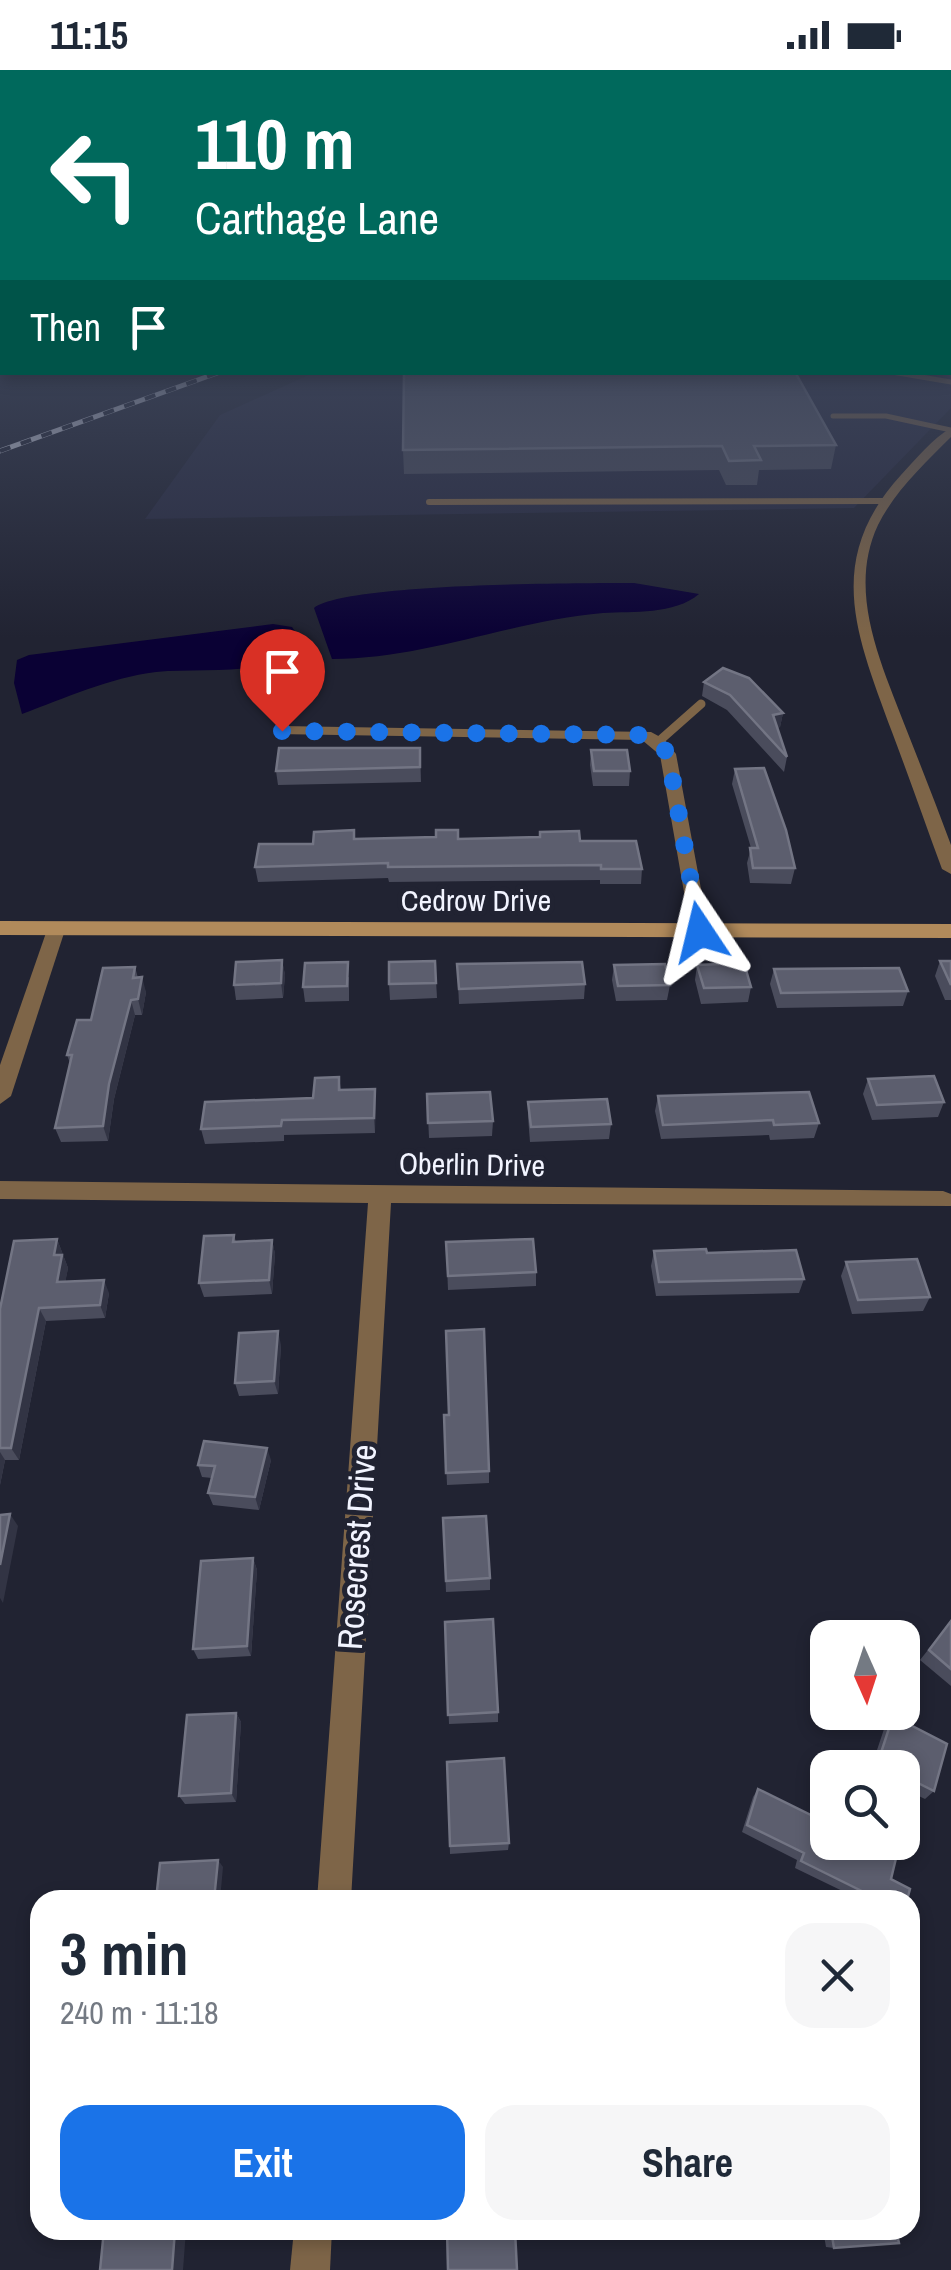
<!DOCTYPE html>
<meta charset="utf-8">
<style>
:root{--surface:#fff;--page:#f6f6f7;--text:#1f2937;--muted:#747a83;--accent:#1a73e8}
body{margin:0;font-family:"Archivo Narrow",sans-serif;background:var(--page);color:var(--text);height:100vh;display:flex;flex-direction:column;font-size:38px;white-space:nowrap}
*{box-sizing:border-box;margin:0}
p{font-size:32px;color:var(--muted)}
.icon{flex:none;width:55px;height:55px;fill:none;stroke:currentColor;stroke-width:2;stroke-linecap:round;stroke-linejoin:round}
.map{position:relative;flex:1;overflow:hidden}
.sheet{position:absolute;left:30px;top:1820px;width:890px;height:350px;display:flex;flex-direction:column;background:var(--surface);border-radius:30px;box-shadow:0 5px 15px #0003}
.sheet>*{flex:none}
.top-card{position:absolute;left:0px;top:0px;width:952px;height:305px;box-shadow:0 5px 15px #0003;background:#00695c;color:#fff;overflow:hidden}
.needle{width:65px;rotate:177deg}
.controls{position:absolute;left:810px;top:1550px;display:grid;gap:20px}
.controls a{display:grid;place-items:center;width:110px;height:110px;border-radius:20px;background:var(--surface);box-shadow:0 5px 15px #0003;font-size:50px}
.pin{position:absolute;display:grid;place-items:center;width:85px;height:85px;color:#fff;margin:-102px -42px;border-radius:50% 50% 50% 0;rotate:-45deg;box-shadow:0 0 10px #0007}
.pin .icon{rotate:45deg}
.me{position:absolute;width:110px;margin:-55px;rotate:350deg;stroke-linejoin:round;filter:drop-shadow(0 0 8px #0008)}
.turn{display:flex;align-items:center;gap:35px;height:210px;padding:0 30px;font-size:45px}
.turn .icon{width:130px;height:130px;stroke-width:2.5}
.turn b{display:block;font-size:70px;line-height:85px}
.then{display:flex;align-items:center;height:95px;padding:0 30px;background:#0003;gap:20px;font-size:38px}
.round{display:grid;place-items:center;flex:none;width:105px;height:105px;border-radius:30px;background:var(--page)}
.headline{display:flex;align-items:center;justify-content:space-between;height:170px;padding:0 30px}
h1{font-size:60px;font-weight:800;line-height:75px}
.primary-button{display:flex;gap:20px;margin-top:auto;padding:20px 30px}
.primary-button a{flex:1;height:115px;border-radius:30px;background:var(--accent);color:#fff;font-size:40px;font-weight:800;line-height:115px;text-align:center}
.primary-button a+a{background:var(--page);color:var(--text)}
.status{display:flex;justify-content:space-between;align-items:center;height:70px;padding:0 50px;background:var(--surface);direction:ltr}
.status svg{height:28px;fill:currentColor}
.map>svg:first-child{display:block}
.built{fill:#292b41}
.water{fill:#0a0134}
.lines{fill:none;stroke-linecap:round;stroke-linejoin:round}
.lane-far2{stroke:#7e6548;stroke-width:5}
.lane-far1{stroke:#7e6548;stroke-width:6}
.lane{stroke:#7e6548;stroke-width:9}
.street{fill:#7e6548;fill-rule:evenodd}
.secondary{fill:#b18a5b;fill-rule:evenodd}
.rail-casing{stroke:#d6d8e4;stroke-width:5}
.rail{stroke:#212332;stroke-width:4;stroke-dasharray:11;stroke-linecap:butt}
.wall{fill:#4a4c5c}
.shaded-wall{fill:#323444}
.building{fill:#5c5e6e;stroke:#737584;stroke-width:2.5}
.route{stroke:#1a73e8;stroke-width:18;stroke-dasharray:0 32.4}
.labels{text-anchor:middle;stroke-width:10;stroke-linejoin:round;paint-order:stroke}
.street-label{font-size:30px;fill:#f2f4ff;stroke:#212332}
.near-street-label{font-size:35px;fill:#f2f4ff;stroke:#212332}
</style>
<div class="status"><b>11:15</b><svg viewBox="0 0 49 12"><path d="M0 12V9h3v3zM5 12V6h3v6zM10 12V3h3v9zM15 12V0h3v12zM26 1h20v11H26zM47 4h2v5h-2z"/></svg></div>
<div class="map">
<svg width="951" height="2200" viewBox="0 0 951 2200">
<rect width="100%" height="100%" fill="#212332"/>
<!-- built -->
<polygon class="built" points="951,292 951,338 854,438 145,449 220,345 313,303 950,302"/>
<!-- water -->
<g class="water">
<path d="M634 513 699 524C674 545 633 541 603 543 511 551 425 589 332 589L314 538C345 513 582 513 634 513Z"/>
<path d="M273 554 292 557C301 568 301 581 287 588 248 605 197 598 156 602 109 608 65 628 22 644L14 613 17 590 29 585Z"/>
</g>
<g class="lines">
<!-- lane-far2 -->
<g class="lane-far2">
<polyline points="892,302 951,312"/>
<polyline points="833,346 886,346 951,360"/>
</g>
<!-- lane-far1 -->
<g class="lane-far1">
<polyline points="429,432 886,431"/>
<polyline points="698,637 701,634"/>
</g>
<!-- lane -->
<polyline class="lane" points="658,672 701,634"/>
<!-- street -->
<g class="street">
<path d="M951 358V367C924 394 895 421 878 455 846 523 883 597 907 661 922 699 937 737 951 775V804L942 799C925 753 909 707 892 662 857 566 823 491 901 405 916 389 933 368 951 358Z"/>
<polygon points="282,656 651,662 664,669 676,684 709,862 700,868 691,862 660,685 642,670 276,664 276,658"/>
<polygon points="56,854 65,860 11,1026 0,1034 0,995 47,860"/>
<polygon points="0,1111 943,1121 951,1124 951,1136 391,1133 351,1830 317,1830 368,1133 0,1129"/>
<polygon points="294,2160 332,2160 330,2200 290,2200"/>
</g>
<!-- secondary -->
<polygon class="secondary" points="0,851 951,854 951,868 0,865"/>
<!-- rail casing -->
<g class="rail-casing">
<polyline id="rail" points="0,381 220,302"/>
</g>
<!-- rail -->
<use href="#rail" class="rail"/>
</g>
<!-- wall -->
<g class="wall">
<polygon points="836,375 831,399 759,400 757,415 726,415 719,400 404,404 403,380"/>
<polygon points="704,612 783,643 780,657 777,658 787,687 784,702 727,640 702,626"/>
<polygon points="420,678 421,712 278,715 276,701"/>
<polygon points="591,680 630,701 629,716 593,716 590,695"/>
<polygon points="735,699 795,798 791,814 750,813 747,793 751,778 732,714"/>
<polygon points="354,760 355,769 580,771 642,799 641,814 600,814 600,810 389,812 388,808 258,812 255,797"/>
<polygon points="282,890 285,905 283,928 236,930 234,915"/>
<polygon points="435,891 437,928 390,930 389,914"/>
<polygon points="940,891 951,891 951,930 945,930 935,906"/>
<polygon points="457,894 585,914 584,929 459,934"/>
<polygon points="614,895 670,915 667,930 616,931 612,910"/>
<polygon points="697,895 751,917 748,932 701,934 695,910"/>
<polygon points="135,897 138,908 146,922 142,945 135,945 114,1029 108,1071 61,1072 55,1058 70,993 67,985 91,950"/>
<polygon points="774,899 908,921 903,936 777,938 770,914"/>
<polygon points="349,907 349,931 305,932 303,917"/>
<polygon points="339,1007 341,1020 375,1019 375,1063 284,1065 284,1071 205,1074 201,1059 313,1028"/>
<polygon points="868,1009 944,1032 938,1047 872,1050 863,1024"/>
<polygon points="427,1024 493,1051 492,1066 429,1068"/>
<polygon points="658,1026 819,1053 814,1068 770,1070 769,1065 661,1069 655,1041"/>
<polygon points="528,1032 611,1054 609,1069 530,1072 528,1047"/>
<polygon points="234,1165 236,1172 272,1170 275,1184 272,1224 204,1227 199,1213"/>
<polygon points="57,1169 68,1198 65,1212 109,1223 105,1248 46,1251 19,1390 5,1390 0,1415 0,1239"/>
<polygon points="446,1172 536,1202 536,1216 448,1220"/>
<polygon points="654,1181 707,1183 804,1209 799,1223 656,1226 651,1196"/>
<polygon points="846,1192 930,1227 923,1241 852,1244 841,1206"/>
<polygon points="281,1275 278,1324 239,1326 235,1313"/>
<polygon points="444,1345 489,1401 489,1413 447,1415"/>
<polygon points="271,1390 259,1440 213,1435 208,1423 212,1408 202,1407 198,1395"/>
<polygon points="443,1448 490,1508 490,1520 446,1522"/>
<polygon points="253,1488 257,1500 251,1586 198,1589 193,1579"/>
<polygon points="951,1551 951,1616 920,1590"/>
<polygon points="445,1552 498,1642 498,1652 449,1654"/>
<polygon points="236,1643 241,1652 236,1732 185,1734 179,1726"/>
<polygon points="893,1646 934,1721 925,1729 902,1718 902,1698 871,1698 885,1656"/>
<polygon points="447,1692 509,1773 508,1780 450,1784"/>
<polygon points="758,1719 811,1745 815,1741 891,1809 907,1830 861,1830 795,1798 797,1790 742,1762 753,1727"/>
<polygon points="823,2160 896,2160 834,2178 826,2177"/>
</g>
<!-- shaded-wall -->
<g class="shaded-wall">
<polygon points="783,643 780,657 770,659 773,645"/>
<polygon points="282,890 285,905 283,928 281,913"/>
<polygon points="142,907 146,922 142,945 138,929"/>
<polygon points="131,930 135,945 114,1029 108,1071 103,1056 109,1014"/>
<polygon points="375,1019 376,1034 375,1063 374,1048"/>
<polygon points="57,1169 68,1198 63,1225 57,1212 54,1185"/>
<polygon points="272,1170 275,1184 272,1224 269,1210"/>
<polygon points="104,1210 109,1223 105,1248 100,1235"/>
<polygon points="39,1238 46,1251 19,1390 11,1378"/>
<polygon points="278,1261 281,1275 278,1324 274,1311"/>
<polygon points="267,1378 271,1390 259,1440 255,1427"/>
<polygon points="0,1382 5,1390 0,1415"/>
<polygon points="10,1444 18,1456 3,1533 0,1528 0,1495"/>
<polygon points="253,1488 257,1500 251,1586 247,1576"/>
<polygon points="236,1643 241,1652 236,1732 231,1723"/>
<polygon points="218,1790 223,1797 220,1830 214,1830"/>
<polygon points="175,2160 186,2160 183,2200 172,2200"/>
</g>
<!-- building -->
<g class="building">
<polygon points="404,302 795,302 836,375 754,376 761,390 729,391 722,376 403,380"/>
<polygon points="723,598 749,608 783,643 773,645 787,687 730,625 704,612"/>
<polygon points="279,678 420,678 420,697 276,701"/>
<polygon points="591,680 627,680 630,701 594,701"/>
<polygon points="764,698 786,760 795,798 753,798 750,778 758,778 735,699"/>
<polygon points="354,760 354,769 436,767 436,760 458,760 458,769 540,767 540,762 579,761 580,771 636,771 642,799 601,799 601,795 388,797 388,793 255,797 259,774 313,774 314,762"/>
<polygon points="282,890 281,913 234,915 236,892"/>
<polygon points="435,891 436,913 389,914 389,892"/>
<polygon points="940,891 951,891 951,915"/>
<polygon points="348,892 347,916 303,917 305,893"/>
<polygon points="582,892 585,914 459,919 457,894"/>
<polygon points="744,893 751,917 704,918 697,895"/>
<polygon points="665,894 670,915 618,916 614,895"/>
<polygon points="135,897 133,908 142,907 138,929 131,930 109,1014 103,1056 55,1058 72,985 67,985 77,950 91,950 103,898"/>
<polygon points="899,898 908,921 781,923 774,899"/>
<polygon points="934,1006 944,1032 877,1035 868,1009"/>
<polygon points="339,1007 339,1020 375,1019 374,1048 282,1050 281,1056 201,1059 205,1032 313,1028 315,1008"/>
<polygon points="490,1022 493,1051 428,1053 427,1024"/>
<polygon points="809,1022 819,1053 774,1055 773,1050 663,1055 658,1026"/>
<polygon points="607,1029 611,1054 531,1057 528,1032"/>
<polygon points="234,1165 233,1172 272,1170 269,1210 199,1213 204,1166"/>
<polygon points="57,1169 54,1185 62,1185 57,1212 104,1210 100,1235 39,1238 11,1378 0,1378 0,1239 14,1171"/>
<polygon points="533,1169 536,1202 448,1206 446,1172"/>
<polygon points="706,1179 707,1183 796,1180 804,1209 659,1212 654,1181"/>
<polygon points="917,1189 930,1227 858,1230 846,1192"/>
<polygon points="484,1259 489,1401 446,1403 444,1345 449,1345 446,1261"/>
<polygon points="278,1261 274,1311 235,1313 239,1263"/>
<polygon points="204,1371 267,1378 255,1427 208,1423 215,1396 198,1395"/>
<polygon points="10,1444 0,1495 0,1445"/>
<polygon points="486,1446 490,1508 446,1511 443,1448"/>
<polygon points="253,1488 247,1576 193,1579 201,1491"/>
<polygon points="493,1549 498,1642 448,1645 445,1552"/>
<polygon points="951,1551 951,1599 929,1580"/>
<polygon points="236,1643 231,1723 179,1726 187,1645"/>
<polygon points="893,1646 947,1674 934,1721 902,1705 902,1698 889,1698 878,1692"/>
<polygon points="504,1688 509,1773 450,1776 447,1692"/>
<polygon points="758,1719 813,1746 815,1741 828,1747 828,1772 881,1772 898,1780 891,1809 910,1819 907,1830 880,1830 801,1791 804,1783 747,1755"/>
<polygon points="218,1790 214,1830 156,1830 160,1793"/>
<polygon points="505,1828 506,1830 470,1830"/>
<polygon points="104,2160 175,2160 172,2200 100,2200"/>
<polygon points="447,2160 515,2160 517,2200 448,2200"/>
<polygon points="831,2160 896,2160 899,2173 834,2178"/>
</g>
<!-- sky -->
<linearGradient id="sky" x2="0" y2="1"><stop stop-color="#12131c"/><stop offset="0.46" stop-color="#3d455a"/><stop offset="1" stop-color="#3d455a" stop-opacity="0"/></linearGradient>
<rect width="951" height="568" fill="url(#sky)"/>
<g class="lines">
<!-- route -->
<polyline class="route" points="282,661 645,665 658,672 668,684 700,862"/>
</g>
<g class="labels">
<!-- street labels -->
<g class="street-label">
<text x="476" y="841">Cedrow Drive</text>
<text transform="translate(472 1095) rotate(1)" y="10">Oberlin Drive</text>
</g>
<!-- near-street labels -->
<g class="near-street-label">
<text transform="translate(357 1477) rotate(-86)" y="12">Rosecrest Drive</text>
</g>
</g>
</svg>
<div class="controls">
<a><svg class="needle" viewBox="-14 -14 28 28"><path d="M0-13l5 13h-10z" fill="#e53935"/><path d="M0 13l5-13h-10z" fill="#747a83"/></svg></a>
<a><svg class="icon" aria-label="search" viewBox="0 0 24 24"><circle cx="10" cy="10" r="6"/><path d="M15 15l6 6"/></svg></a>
</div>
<div class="pin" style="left:282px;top:661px;background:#d93025"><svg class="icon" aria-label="arrive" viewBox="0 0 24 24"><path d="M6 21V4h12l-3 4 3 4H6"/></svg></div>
<svg class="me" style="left:700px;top:862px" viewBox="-20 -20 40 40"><path d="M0-17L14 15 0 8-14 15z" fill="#1a73e8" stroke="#fff" stroke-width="4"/></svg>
<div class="top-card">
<div class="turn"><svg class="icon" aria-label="left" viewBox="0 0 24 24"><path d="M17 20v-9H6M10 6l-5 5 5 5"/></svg><div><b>110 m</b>Carthage Lane</div></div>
<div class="then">Then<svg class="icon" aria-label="arrive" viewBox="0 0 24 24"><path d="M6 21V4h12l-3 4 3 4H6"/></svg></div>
</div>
<section class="sheet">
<div class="headline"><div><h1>3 min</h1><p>240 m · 11:18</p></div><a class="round"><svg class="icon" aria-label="close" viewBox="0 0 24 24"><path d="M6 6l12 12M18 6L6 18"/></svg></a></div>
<div class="primary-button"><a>Exit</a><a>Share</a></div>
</section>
</div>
